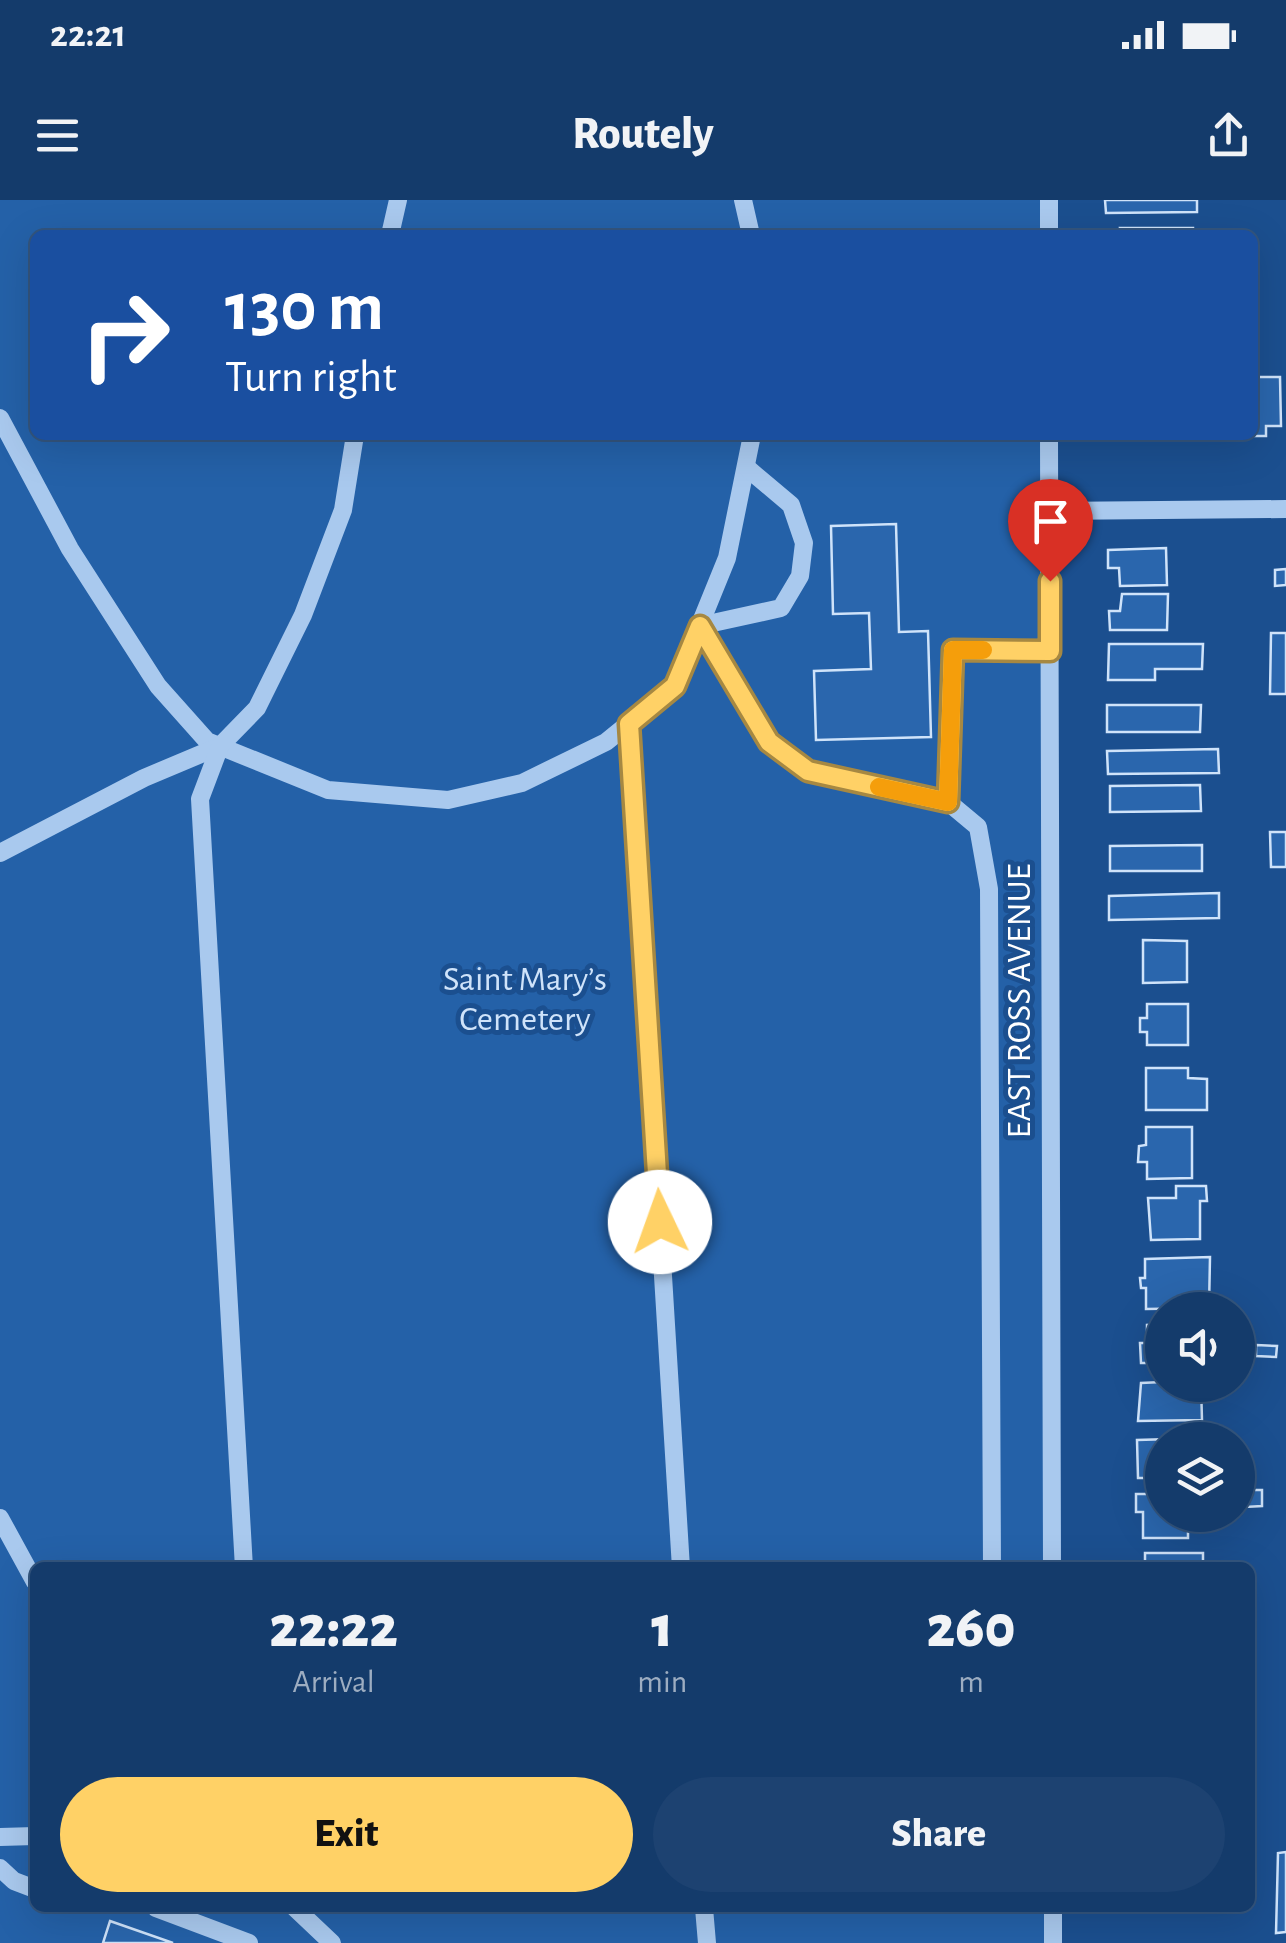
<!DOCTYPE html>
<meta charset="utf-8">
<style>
:root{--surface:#143b6b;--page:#1d4271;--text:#f1f3f6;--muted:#9dadc1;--line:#33557e;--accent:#ffd166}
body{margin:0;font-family:"Alegreya Sans",sans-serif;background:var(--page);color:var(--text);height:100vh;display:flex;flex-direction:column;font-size:38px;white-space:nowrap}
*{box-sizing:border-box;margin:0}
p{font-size:32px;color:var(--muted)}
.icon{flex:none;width:55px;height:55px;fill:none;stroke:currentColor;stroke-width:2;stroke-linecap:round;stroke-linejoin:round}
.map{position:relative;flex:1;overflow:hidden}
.drawer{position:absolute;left:30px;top:1362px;width:1225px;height:350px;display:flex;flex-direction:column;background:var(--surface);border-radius:15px;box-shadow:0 10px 40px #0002,0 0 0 2px var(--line)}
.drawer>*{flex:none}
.guide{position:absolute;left:30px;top:30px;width:1228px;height:210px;border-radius:15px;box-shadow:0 10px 40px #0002,0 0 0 2px var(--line);background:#1a4fa0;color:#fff;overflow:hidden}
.tools{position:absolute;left:1145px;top:1092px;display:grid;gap:20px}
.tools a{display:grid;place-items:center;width:110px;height:110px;border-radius:50%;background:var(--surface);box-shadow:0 10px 40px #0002,0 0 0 2px var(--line);font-size:50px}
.pin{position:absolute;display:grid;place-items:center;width:85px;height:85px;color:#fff;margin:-102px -42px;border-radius:50% 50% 50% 0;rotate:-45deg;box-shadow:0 0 10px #0007}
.pin .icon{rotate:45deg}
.me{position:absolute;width:110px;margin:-55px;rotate:357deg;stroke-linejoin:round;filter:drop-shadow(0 0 8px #0008)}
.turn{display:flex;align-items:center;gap:35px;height:210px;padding:0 30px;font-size:45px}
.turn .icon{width:130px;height:130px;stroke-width:2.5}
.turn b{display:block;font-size:70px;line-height:85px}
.eta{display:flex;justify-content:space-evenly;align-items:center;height:170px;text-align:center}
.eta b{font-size:60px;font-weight:800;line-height:70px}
.cta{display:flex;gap:20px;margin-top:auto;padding:20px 30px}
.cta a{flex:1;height:115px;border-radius:60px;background:var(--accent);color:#111;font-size:40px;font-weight:800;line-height:115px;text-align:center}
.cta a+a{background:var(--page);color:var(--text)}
.status{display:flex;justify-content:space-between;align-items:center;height:70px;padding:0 50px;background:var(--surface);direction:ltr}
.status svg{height:28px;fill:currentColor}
header{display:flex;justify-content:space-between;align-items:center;height:130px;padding:0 30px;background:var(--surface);font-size:45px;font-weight:800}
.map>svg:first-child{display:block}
.green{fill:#2461a8}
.building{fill:#2a66ad;stroke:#cfe3fa;stroke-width:2.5}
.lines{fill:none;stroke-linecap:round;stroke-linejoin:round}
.minor{stroke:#a9c9ee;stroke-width:18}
.route-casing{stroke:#a68842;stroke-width:25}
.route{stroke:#ffd166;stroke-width:18}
.slow{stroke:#f59e0b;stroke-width:18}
.labels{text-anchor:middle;stroke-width:10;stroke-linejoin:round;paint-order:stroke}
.park-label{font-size:35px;fill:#cfe3fa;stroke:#1b4f8f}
.street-label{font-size:35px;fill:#fff;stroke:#1b4f8f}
</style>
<div class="status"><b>22:21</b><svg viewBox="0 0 49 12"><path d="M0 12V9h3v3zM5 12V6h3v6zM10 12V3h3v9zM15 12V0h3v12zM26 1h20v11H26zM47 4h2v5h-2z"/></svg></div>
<header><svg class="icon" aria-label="menu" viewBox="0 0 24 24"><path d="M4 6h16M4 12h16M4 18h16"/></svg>Routely<svg class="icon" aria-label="share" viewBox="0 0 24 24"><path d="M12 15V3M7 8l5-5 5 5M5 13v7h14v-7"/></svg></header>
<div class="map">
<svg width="1286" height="1743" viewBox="0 0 1286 1743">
<rect width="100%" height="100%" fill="#1b4f8f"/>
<!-- green -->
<polygon class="green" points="0,0 1049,0 1049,35 35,35 35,235 1049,235 1052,1367 35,1368 35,1708 1053,1708 1053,1743 0,1743"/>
<!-- building -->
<g class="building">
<polygon points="1105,0 1197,0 1197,12 1106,13"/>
<polygon points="1120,28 1193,28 1193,35 1121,35"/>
<polygon points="1252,177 1280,177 1281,226 1266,226 1266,236 1246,236 1252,235"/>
<rect x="1119" y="235" width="52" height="5"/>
<polygon points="896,324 899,432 928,431 931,537 816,540 814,471 871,469 869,413 833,414 831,326"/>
<polygon points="1166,348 1167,385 1120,386 1119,368 1108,368 1108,350"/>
<polygon points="1286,369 1286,385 1275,386 1275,370"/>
<polygon points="1122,394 1168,394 1167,430 1110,430 1109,411 1120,411"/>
<polygon points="1271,433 1286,433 1286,494 1270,494"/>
<polygon points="1109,444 1203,444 1202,469 1155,469 1155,480 1108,480"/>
<polygon points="1107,505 1201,505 1200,532 1107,532"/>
<polygon points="1218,549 1219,573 1108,574 1107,551"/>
<polygon points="1200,585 1201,611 1110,612 1110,586"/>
<polygon points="1270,632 1286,632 1286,667 1271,667"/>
<polygon points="1202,645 1202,671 1110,671 1110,646"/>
<polygon points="1219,693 1219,718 1109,720 1109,696"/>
<polygon points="1143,740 1187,741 1187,782 1143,783"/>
<polygon points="1147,804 1188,804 1188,845 1147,845 1147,832 1140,832 1140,818 1147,818"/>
<polygon points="1146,868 1188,868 1188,878 1207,879 1207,910 1146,910"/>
<polygon points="1146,927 1192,927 1192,978 1147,979 1147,962 1138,962 1139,946 1146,945"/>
<polygon points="1176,986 1206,986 1207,1001 1200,1001 1200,1039 1151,1040 1148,998 1176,998"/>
<polygon points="1210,1057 1209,1108 1146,1109 1146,1088 1141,1088 1140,1078 1145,1078 1145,1059"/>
<polygon points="1162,1124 1162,1163 1141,1163 1140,1143 1147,1143 1147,1125"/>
<polygon points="1256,1145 1277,1146 1276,1157 1256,1156"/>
<polygon points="1162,1182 1162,1185 1201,1185 1202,1220 1138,1221 1141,1183"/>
<polygon points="1206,1238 1162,1240 1162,1278 1138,1278 1137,1240"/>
<polygon points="1245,1290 1262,1290 1262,1306 1245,1307"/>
<polygon points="1136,1294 1162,1294 1162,1315 1188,1315 1188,1338 1143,1338 1143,1312 1136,1312"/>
<polygon points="1145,1353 1203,1353 1203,1368 1136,1368 1145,1365"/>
<polygon points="1286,1652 1286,1732 1276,1733 1278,1653"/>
<polygon points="110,1721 173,1743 103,1743"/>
</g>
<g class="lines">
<!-- minor -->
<g class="minor">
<polyline points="743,0 751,35"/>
<polyline points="1049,0 1049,35"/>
<polyline points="390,35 398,0"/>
<polyline points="0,218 70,349 158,486 207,541 328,590 448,600 522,583 606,542 675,486 727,358 752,235"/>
<polyline points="1049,235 1052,1368"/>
<polyline points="746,267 791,305 804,343 800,376 781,408 699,426 769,541 808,571 948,602 978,627 989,689 992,1368"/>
<polyline points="1049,311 1286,309"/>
<polyline points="629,524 681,1368"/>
<polyline points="948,602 953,450 1050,451"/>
<polyline points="0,653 144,578 220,546"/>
<polyline points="0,1318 35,1382"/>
<polyline points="244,1368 200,599 220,546 257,508 303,415 343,310 355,235"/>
<polyline points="0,1637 35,1636"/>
<polyline points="0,1668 14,1681 35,1689"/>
<polyline points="156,1708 249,1743"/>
<polyline points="295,1708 332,1743"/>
<polyline points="704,1708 707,1743"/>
<polyline points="1053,1708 1053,1743"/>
</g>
</g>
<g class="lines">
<!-- route casing -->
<g class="route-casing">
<polyline id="route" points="660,1022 629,524 675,486 700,426 769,542 808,571 948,602 953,450 1050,451 1050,381"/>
</g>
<!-- route -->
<use href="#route" class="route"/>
<!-- slow -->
<polyline class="slow" points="879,587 948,602 953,450 983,450"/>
</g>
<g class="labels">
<!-- park labels -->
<g class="park-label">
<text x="525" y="790">Saint Mary’s<tspan x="525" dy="40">Cemetery</tspan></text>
</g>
<!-- street labels -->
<g class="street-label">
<text transform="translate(1018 801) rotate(-90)" y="12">EAST ROSS AVENUE</text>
</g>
</g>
</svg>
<div class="tools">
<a><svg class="icon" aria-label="sound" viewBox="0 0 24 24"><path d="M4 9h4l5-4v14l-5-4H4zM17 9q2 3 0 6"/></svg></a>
<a><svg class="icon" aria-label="layers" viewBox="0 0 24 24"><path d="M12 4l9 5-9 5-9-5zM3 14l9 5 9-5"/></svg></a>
</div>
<div class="pin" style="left:1050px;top:381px;background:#d93025"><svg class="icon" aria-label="arrive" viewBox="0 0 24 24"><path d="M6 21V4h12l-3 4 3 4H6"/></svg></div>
<svg class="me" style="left:660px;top:1022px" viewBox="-20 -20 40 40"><circle r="19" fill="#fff"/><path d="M0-13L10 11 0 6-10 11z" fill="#ffd166"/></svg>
<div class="guide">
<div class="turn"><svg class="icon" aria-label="right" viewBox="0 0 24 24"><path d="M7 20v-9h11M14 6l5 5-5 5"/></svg><div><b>130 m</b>Turn right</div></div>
</div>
<section class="drawer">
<div class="eta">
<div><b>22:22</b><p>Arrival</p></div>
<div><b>1</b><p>min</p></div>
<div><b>260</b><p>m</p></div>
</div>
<div class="cta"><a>Exit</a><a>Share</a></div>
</section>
</div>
